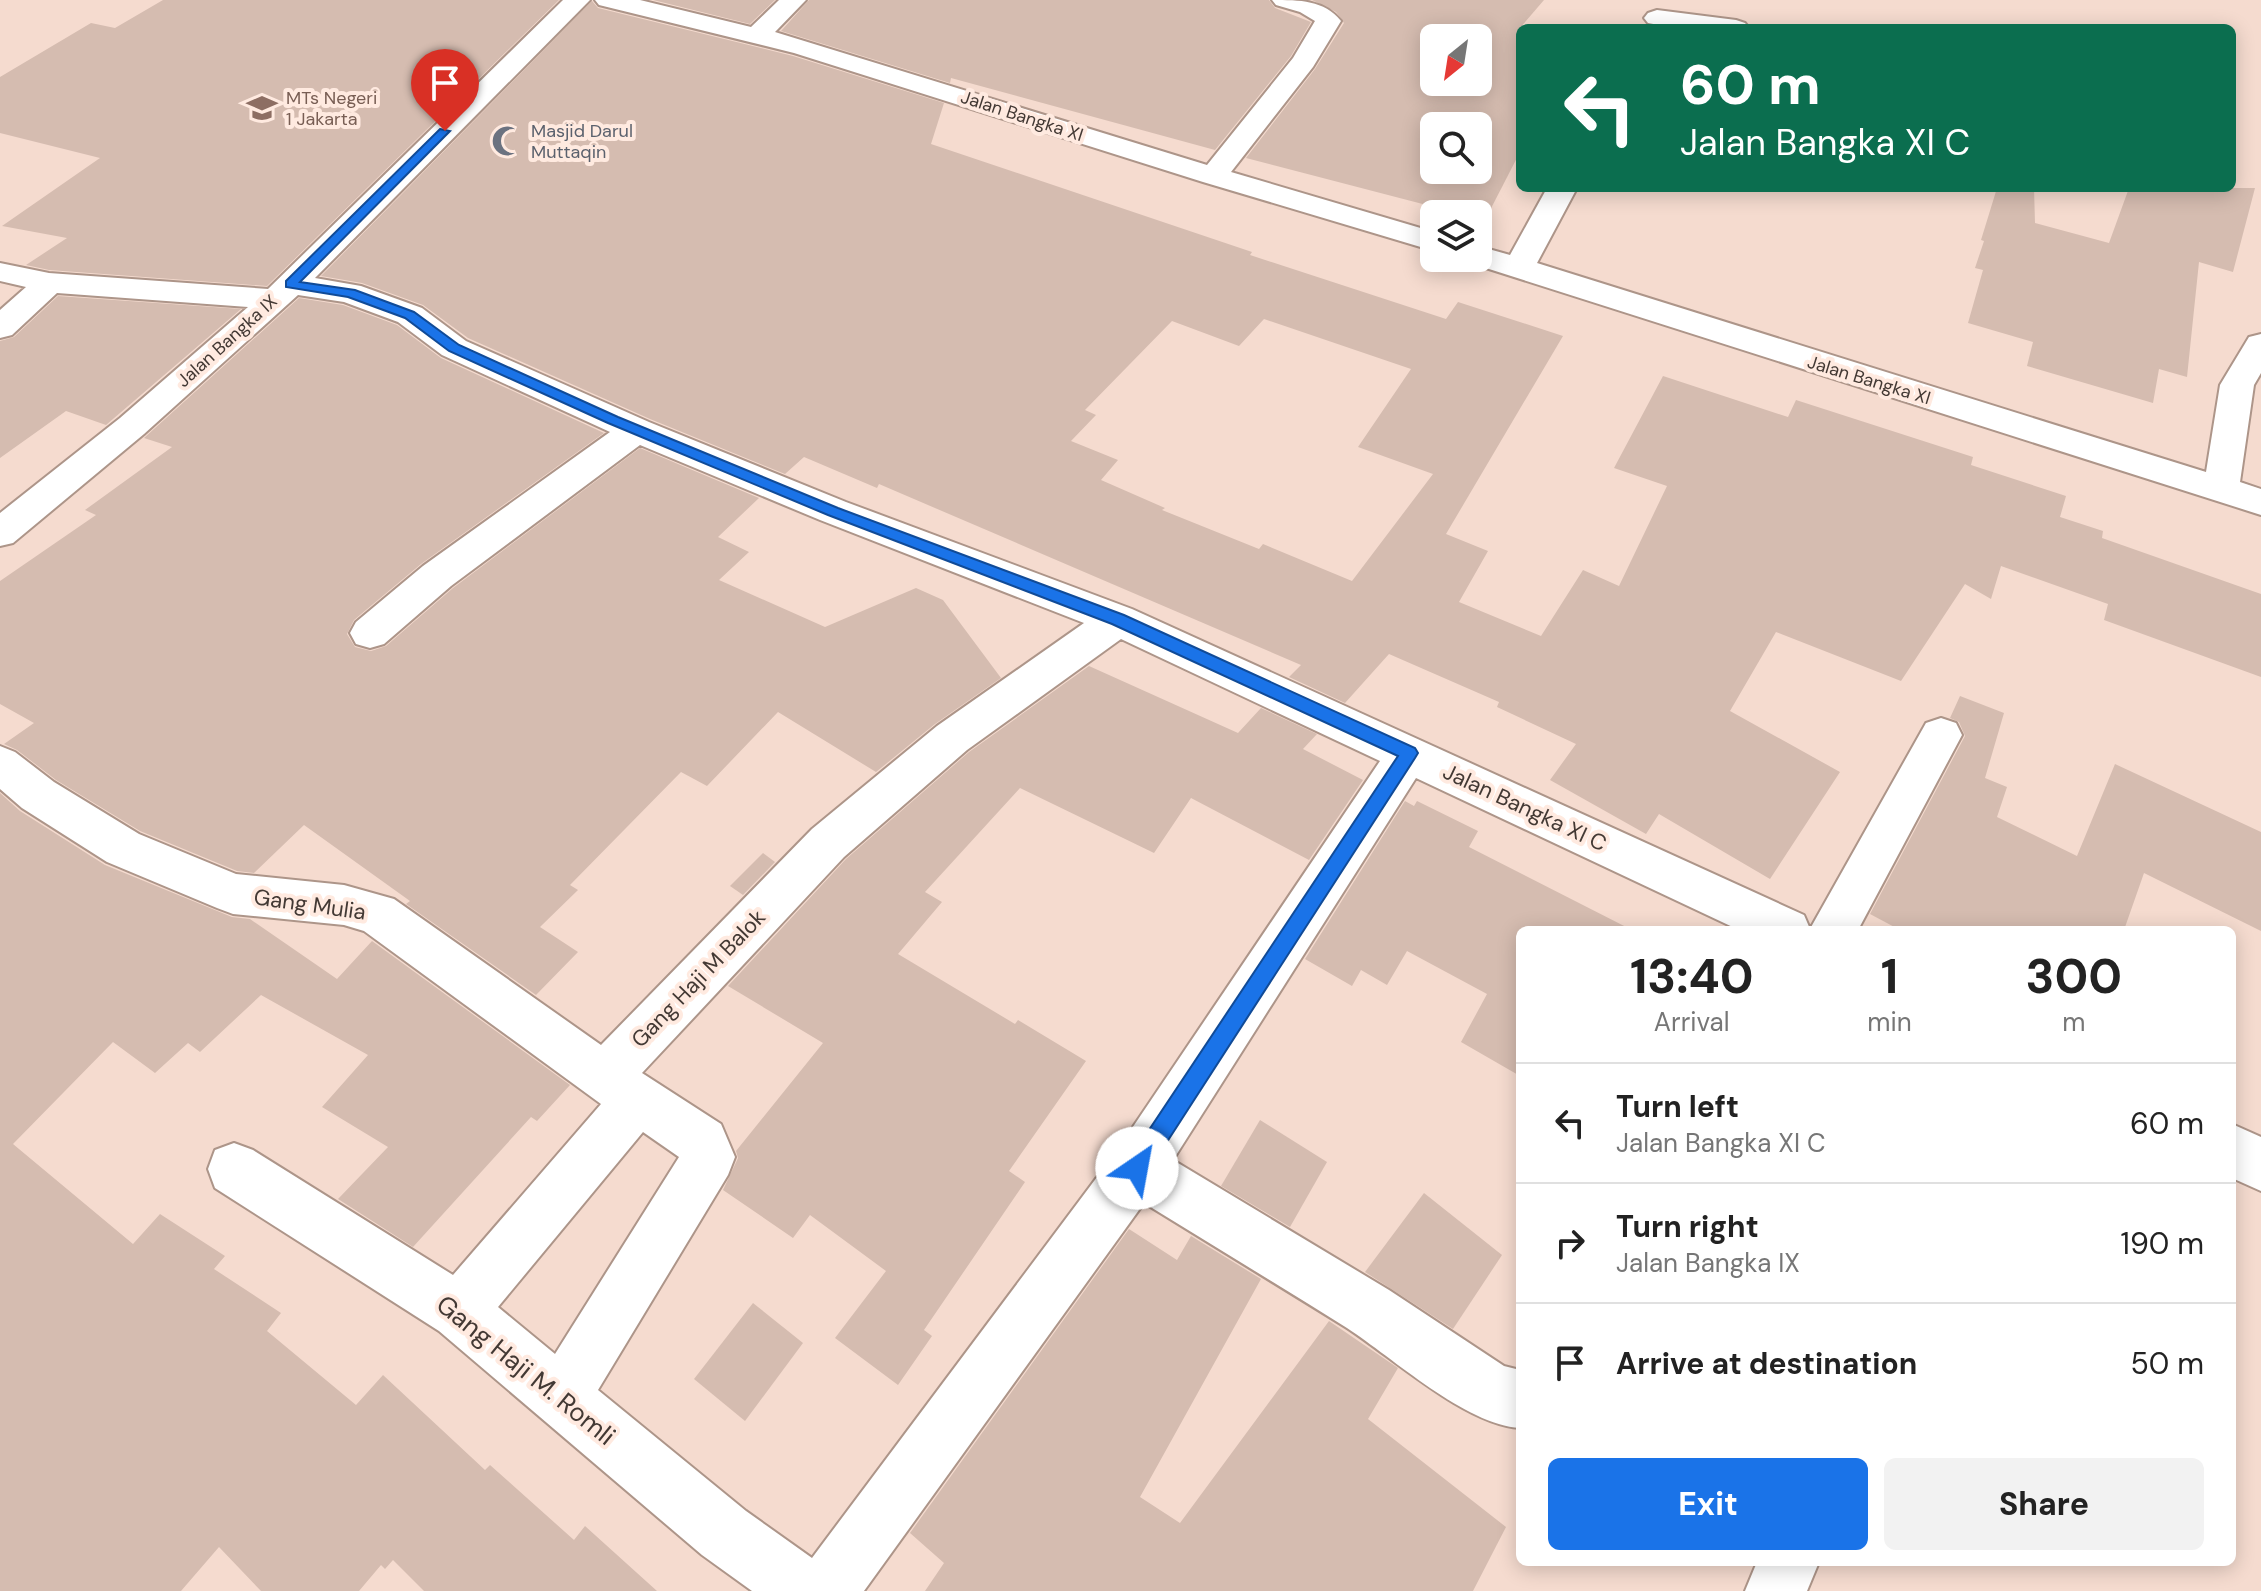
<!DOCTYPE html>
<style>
:root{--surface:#fff;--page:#f2f2f2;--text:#222;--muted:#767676;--line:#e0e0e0;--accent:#1a73e8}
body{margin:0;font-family:"DM Sans",sans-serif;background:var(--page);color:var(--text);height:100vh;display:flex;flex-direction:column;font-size:30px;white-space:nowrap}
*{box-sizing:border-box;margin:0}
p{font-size:26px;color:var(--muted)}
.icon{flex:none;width:44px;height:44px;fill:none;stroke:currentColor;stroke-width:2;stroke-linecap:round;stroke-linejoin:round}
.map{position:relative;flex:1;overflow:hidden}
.side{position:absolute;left:1516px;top:926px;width:720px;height:640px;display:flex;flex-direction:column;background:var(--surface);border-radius:12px;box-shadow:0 4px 20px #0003}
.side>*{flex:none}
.banner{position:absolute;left:1516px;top:24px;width:720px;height:168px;border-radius:12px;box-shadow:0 4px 20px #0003;background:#0b6e4f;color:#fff;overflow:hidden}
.needle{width:52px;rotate:210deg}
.controls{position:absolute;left:1420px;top:24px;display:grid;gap:16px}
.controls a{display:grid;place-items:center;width:72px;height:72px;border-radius:12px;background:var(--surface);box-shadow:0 4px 20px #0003;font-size:40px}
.pin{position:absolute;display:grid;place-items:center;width:68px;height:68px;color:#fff;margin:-82px -34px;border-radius:50% 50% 50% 0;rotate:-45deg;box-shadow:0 0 8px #0007}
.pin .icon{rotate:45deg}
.me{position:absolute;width:88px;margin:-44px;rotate:33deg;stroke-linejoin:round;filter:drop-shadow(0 0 6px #0008)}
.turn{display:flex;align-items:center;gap:28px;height:168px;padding:0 32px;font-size:36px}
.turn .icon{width:104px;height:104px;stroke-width:2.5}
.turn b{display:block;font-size:56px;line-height:68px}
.eta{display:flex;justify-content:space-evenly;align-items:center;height:136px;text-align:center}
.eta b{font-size:48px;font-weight:700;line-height:56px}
.action{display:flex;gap:16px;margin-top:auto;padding:16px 32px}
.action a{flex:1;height:92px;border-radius:12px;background:var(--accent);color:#fff;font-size:32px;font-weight:700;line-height:92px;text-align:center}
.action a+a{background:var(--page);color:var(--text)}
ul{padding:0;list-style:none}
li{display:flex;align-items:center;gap:24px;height:120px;padding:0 32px;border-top:2px solid var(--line)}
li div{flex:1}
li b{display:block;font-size:30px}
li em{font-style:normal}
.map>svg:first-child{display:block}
.building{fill:#d5bcb0;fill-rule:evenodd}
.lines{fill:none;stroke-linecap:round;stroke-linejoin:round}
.minor-casing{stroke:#ad9589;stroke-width:4}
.minor{fill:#fff;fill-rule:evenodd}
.route{fill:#1a73e8;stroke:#114b97;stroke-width:2}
.labels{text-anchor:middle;stroke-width:8;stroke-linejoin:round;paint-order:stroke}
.far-education-label{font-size:18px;fill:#785e54;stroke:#ffeae0;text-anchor:start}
.far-street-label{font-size:18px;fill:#433934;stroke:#ffeae0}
.far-worship-label{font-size:18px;fill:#5b616d;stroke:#ffeae0;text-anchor:start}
.street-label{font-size:22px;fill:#433934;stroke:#ffeae0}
.near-street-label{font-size:26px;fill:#433934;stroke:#ffeae0}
</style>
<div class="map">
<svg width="2261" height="1591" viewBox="0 0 2261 1591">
<rect width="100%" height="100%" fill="#f5dbcf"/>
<!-- building -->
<g class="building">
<polygon points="163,0 559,0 267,286 49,270 26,265 67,238 2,226 100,158 0,133 0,77 91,23 115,28"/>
<polygon points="653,0 775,0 750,24"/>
<polygon points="809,0 1269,0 1275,8 1311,22 1291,56 1215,150 951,78 950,83 781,31"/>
<path d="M1312 0H1544L1520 28V152L1485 220 1478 218V214H1461L1246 158 1315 69 1344 23 1336 12ZM1434 38H1478V82H1434ZM1434 126H1478V170H1434Z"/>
<path d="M592 1 598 8 793 56 944 103 931 144 1252 252 1250 255 1446 319 1458 302 1563 336 1446 534 1488 551 1459 602 1541 636 1583 570 1619 586 1667 486 1614 468 1663 376 1788 417 1796 400 1973 457 1971 465 2066 496 2060 517 2103 531 2102 538 2261 594V677L2104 620 2108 604 2001 566 1991 599 1965 584 1901 681 1776 632 1730 711 1840 772 1770 879 1659 814 1646 834 1550 780 1576 744 1497 707 1499 702 1389 654 1345 703 1289 677 1301 665 879 484 877 488 804 457 785 474 650 419 468 338 423 305 362 283 321 276ZM1264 319 1411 369 1358 447 1433 474 1352 581 1263 544 1259 549 1162 510 1165 508 1101 480 1118 460 1071 441 1096 415 1085 410 1172 321 1239 346Z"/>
<polygon points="1997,188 2034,188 2035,223 2109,243 2129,188 2255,188 2233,272 2199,262 2187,377 2159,369 2153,403 2027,366 2033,342 1968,323 1983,270 1975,268 1984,241 1981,240"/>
<polygon points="58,296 241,309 106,425 66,411 0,458 0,341 14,337"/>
<polygon points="299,298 343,305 397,325 441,358 604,433 421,564 354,620 347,634 355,647 371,651 386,646 453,588 640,448 759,498 718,537 749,552 719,580 825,627 916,588 943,600 1001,678 935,724 876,772 778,712 707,786 681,772 570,885 578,890 540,927 578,952 536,995 406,904 410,901 304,825 254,873 237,871 140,831 56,780 17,750 4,744 34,723 0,704 0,581 96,515 85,510 172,447 144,438"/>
<polygon points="1089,666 1238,733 1261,708 1317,734 1303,749 1363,780 1309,860 1191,798 1154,853 1020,788 925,892 942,902 898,954 1015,1024 1018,1020 1086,1061 1009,1171 1025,1182 924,1330 932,1336 898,1385 835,1338 886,1271 810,1215 793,1238 723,1190 738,1158 736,1151 823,1043 728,986 846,859 969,752"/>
<polygon points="1960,696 2004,713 1985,778 2007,787 1997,817 2077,856 2115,764 2261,832 2261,931 2144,873 2124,930 1900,930 1870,914 1965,736 1959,722 1950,718"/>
<polygon points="0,793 20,811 105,865 232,917 250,919 337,979 372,941 570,1085 537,1121 531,1117 413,1247 338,1199 388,1147 322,1107 368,1055 261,995 200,1052 188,1043 155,1073 113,1042 13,1144 133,1244 160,1214 225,1256 214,1269 281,1313 267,1331 356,1405 383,1375 485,1470 490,1465 574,1540 585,1526 657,1591 424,1591 393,1560 385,1569 381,1565 359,1591 261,1591 219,1547 181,1591 0,1591"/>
<polygon points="1405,801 1414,806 1417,801 1478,831 1469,847 1632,930 1520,930 1520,1076 1461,1042 1487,994 1407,951 1387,985 1361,970 1352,986 1305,959"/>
<polygon points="763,853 775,862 743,895 730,886"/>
<polygon points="1260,1120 1327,1162 1290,1227 1221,1186"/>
<polygon points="1424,1193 1502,1255 1453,1329 1365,1272"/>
<polygon points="1129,1229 1177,1260 1191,1236 1261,1279 1140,1497 1180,1523 1329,1321 1398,1368 1368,1419 1506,1527 1473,1591 925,1591 944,1563 910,1533"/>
<polygon points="753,1303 803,1343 745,1421 694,1379"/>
</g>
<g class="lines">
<!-- minor casing -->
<g class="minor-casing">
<g id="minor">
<path d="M563 0H590L315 278 361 286 422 308 466 341 649 422 846 502 1132 609 1804 915 1810 929 1926 723 1941 718 1956 723 1962 735 1858 930H1739L1416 778 1173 1160 1389 1290 1504 1366 1520 1370V1428C1466 1425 1393 1358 1347 1328 1280 1286 1212 1245 1144 1203L864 1591H752L702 1555 439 1331 215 1188 208 1169 215 1150 234 1143 253 1150 453 1275 601 1104 364 931 344 925 233 914 217 908 107 862 22 808 0 789V746L15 752 54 782 139 834 236 874 344 885 394 899 601 1045 812 829 937 726 1084 623 820 520 640 445 451 586 384 644 370 648 356 644 350 633 356 622 423 566 610 432 442 355 398 322 344 302 298 295 144 434 13 543 0 546V513L120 418 248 307 57 293 12 335 0 338V310L26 287 0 281V263L49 273 268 289ZM1121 639 1380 761 1118 1149 812 1558 746 1511 598 1390 728 1175 735 1157 721 1124 642 1073 844 857 967 750ZM643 1132 679 1157 555 1354 498 1307Z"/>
<path d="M595 0H640L751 27 779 0H806L775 32 1207 165 1293 58 1315 21 1300 12 1276 5 1272 0C1300 0 1324 0 1341 21L1313 67 1231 172 1434 232V251L1203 182 794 53 599 5Z"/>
<polygon points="1657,10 1736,20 1745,23 1749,28 1675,28 1648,23 1644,18 1648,13"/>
<polygon points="1547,188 1577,188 1537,263 2206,472 2220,385 2249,337 2261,334 2261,373 2254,385 2240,482 2261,489 2261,515 1467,262 1464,258 1478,258 1478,246 1510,255"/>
<polygon points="2232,1124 2261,1137 2261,1191 2232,1178"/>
<polygon points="1757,1562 1819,1562 1807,1591 1745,1591"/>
</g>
</g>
<!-- minor -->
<use href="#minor" class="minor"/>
</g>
<!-- route -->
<polygon class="route" points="440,129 450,131 300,282 355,290 414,312 459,345 618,417 838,508 1124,615 1415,748 1418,753 1415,758 1145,1176 1137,1179 1129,1176 1126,1168 1129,1160 1398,756 1112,624 828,515 608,423 449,351 405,318 348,297 286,287 286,281"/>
<!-- icons -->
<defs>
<g id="school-bare" transform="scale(2.4)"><path d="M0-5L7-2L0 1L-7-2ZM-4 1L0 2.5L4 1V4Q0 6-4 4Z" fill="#8d6e63" stroke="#ffeae0" stroke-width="2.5" paint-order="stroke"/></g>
<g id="mosque-bare" transform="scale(2.4)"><path d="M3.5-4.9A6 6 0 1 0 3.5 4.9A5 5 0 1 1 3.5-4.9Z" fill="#6b7280" stroke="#ffeae0" stroke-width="2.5" paint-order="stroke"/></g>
</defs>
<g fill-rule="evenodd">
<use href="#school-bare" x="262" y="108"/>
<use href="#mosque-bare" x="507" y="141"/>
</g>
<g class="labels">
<!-- far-education labels -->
<g class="far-education-label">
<text x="286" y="104">MTs Negeri<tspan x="286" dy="21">1 Jakarta</tspan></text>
</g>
<!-- far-street labels -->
<g class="far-street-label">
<text transform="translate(1022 116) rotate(18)" y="6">Jalan Bangka XI</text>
<text transform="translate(227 341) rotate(-42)" y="6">Jalan Bangka IX</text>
<text transform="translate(1869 380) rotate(17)" y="6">Jalan Bangka XI</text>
</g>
<!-- far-worship labels -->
<g class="far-worship-label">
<text x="531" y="137">Masjid Darul<tspan x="531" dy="21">Muttaqin</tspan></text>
</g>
<!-- street labels -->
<g class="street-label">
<text transform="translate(1525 807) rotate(25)" y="8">Jalan Bangka XI C</text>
<text transform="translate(310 904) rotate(8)" y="8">Gang Mulia</text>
<text transform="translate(698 978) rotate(-46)" y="8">Gang Haji M Balok</text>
</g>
<!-- near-street labels -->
<g class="near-street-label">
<text transform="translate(526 1370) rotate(39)" y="9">Gang Haji M. Romli</text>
</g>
</g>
</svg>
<div class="controls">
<a><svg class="needle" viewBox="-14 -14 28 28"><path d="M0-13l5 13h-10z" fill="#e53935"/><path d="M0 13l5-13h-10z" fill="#767676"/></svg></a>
<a><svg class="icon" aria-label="search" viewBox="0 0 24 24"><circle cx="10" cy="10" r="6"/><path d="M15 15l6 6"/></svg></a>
<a><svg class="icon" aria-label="layers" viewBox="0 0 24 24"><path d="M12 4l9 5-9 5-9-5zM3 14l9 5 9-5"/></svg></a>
</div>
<div class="pin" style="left:445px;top:131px;background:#d93025"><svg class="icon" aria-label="arrive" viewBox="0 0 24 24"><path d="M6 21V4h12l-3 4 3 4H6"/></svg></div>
<svg class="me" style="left:1137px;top:1168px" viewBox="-20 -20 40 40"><circle r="19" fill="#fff"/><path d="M0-13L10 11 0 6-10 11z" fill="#1a73e8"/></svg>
<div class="banner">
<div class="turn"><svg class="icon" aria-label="left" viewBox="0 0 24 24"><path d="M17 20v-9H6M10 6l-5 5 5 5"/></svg><div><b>60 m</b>Jalan Bangka XI C</div></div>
</div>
<section class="side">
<div class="eta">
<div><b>13:40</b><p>Arrival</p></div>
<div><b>1</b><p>min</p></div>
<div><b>300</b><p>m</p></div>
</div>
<ul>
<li><svg class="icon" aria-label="left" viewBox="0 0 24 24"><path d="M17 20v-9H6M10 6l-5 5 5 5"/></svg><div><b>Turn left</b><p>Jalan Bangka XI C</p></div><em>60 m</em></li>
<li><svg class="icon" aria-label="right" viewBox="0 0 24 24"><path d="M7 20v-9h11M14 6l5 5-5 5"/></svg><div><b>Turn right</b><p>Jalan Bangka IX</p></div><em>190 m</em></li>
<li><svg class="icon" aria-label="arrive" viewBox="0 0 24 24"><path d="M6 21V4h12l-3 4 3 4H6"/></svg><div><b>Arrive at destination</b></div><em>50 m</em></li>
</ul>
<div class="action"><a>Exit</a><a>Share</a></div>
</section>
</div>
